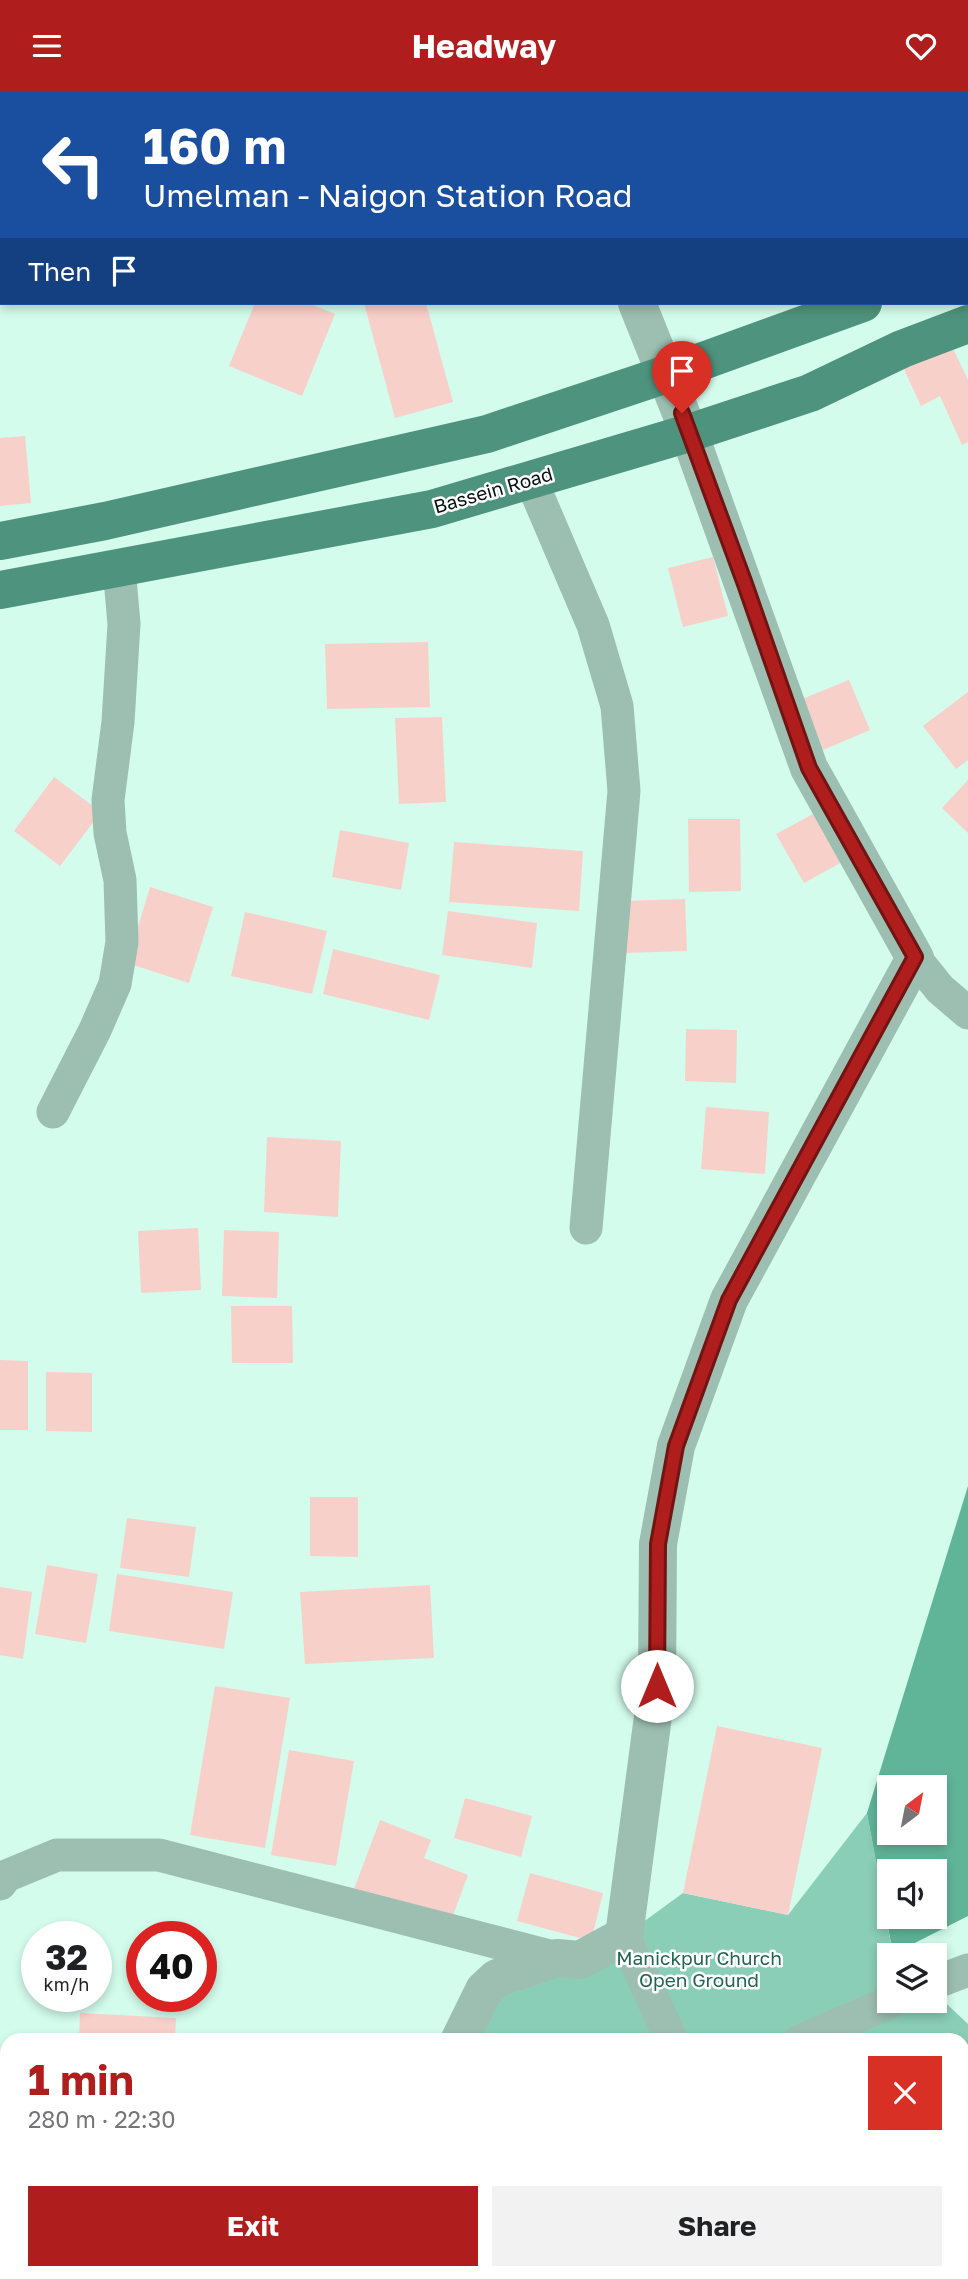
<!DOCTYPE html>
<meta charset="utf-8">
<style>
:root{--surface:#fff;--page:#f2f2f2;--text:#202124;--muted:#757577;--accent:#af1e1c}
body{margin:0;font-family:"Golos Text",sans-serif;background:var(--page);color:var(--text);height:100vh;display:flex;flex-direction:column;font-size:26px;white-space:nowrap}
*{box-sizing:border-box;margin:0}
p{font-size:23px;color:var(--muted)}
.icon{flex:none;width:38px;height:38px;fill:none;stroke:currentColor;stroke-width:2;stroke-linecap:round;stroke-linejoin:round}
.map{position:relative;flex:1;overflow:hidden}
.details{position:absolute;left:0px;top:1942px;width:970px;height:247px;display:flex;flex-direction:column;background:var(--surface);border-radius:21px 21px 0 0;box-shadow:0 4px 10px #0003}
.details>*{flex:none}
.hud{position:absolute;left:0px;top:0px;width:970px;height:214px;box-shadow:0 4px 10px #0003;background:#1a4fa0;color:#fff;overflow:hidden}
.needle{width:46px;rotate:32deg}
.fabs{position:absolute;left:877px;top:1684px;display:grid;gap:14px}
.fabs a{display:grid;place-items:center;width:70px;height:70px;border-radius:0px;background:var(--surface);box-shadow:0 4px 10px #0003;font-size:35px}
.speed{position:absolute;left:21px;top:1830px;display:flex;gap:14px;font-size:35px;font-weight:700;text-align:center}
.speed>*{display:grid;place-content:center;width:91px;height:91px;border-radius:50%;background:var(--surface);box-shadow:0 4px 10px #0003;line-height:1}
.speed small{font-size:18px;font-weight:400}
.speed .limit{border:10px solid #d22;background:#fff;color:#111}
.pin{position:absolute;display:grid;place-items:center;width:60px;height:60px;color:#fff;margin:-72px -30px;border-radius:50% 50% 50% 0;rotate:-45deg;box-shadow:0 0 7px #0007}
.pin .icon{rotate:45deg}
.me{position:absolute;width:77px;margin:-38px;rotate:0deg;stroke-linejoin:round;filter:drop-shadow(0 0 5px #0008)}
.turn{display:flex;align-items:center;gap:24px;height:147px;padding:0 28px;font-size:32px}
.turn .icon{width:91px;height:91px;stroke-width:2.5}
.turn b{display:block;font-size:49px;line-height:60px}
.then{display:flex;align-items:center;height:66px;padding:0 28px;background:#0003;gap:14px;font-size:26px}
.round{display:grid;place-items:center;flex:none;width:74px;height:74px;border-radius:0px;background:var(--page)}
.head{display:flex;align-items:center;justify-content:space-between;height:119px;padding:0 28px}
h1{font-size:42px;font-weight:700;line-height:52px;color:var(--accent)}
.button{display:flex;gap:14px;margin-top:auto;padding:14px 28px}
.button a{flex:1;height:80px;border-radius:0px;background:var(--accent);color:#fff;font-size:28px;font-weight:700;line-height:80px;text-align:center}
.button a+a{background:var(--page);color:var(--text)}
header{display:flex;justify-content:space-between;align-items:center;height:91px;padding:0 28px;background:var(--accent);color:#fff;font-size:32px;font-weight:700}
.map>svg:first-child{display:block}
.green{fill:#8aceb7}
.water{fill:#60b599;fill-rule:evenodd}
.building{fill:#f8d0ca}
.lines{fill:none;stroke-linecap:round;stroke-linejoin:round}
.service{stroke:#9cbfb2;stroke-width:18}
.minor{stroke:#9cbfb2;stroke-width:33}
.tertiary{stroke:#9cbfb2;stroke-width:38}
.primary{stroke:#4e937d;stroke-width:38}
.route-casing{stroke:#721412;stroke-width:18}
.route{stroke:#af1e1c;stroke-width:12}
.labels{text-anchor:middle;stroke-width:5;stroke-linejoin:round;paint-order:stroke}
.street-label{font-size:19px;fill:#04110c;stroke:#fff}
.park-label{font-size:19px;fill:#236552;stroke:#fff}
</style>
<header><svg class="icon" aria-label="menu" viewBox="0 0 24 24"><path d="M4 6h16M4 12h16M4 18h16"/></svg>Headway<svg class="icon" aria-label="heart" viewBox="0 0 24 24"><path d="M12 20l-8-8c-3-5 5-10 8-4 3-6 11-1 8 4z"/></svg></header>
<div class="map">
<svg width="968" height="2188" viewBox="0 0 968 2188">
<rect width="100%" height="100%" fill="#d3fced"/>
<!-- green -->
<polygon class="green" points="867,1722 893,1864 889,1864 889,1909 934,1909 935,1902 968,1933 968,2188 414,2188 415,2182 962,2182 962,1950 465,1949 497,1889 624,1845 683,1802 788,1824"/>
<!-- water -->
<path class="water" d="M968 1395V1825L893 1863 867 1722ZM889 1696H934V1741H889ZM889 1780H934V1825H889Z"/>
<!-- building -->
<g class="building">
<polygon points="255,212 308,212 335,223 302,305 229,275"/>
<polygon points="364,212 426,212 453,311 395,327"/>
<polygon points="951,253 968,289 968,351 962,354 940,305 921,315 903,276"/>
<polygon points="25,345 31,412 0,415 0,347"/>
<polygon points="713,466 728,525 683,536 668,477"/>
<polygon points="428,551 430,616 327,618 325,553"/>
<polygon points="849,589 870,639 823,659 802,608"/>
<polygon points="968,601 968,669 956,678 923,635"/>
<polygon points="442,626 446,711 399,713 395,627"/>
<polygon points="54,686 101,721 60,775 14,740"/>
<polygon points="968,689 968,742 942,717"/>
<polygon points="826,716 853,765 804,792 776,743"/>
<polygon points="688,728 740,728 741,800 689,801"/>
<polygon points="340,739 409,752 401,799 332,786"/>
<polygon points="454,751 583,760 579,820 449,811"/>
<polygon points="150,796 213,816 189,892 127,872"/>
<polygon points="685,808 687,860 625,862 624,810"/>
<polygon points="448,820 537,832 532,877 442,864"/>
<polygon points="245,821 327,840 312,903 231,885"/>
<polygon points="333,858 440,884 429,929 323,903"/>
<polygon points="686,938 737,939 736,992 685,990"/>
<polygon points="706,1016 769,1021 765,1083 701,1078"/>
<polygon points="267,1046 341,1050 338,1126 264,1121"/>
<polygon points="198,1137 201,1199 141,1202 138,1140"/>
<polygon points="224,1139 279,1141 277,1207 222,1205"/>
<polygon points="231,1215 292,1215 293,1272 232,1272"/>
<polygon points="0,1269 28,1270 28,1339 0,1339"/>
<polygon points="46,1281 92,1282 92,1341 46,1340"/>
<polygon points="310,1406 358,1406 358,1466 310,1465"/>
<polygon points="127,1427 196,1436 189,1486 120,1477"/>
<polygon points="47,1474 98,1483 86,1552 35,1543"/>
<polygon points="117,1483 233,1501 224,1558 109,1540"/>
<polygon points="430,1494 434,1567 305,1573 300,1501"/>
<polygon points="0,1496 32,1501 23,1568 0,1564"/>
<polygon points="215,1595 290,1607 265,1757 190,1744"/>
<polygon points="717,1635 822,1657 788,1824 683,1802"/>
<polygon points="289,1659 354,1670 336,1775 271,1764"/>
<polygon points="465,1707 532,1725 521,1766 454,1747"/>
<polygon points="380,1729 431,1749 424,1767 468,1784 449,1835 354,1798"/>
<polygon points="530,1782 603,1802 591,1850 517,1830"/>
<polygon points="80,1922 176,1927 175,1950 79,1950"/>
</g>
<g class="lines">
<!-- service -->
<polyline class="service" points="120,2188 123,2182"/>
<!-- minor -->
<g class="minor">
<polyline points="531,389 593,534 617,615 624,700 586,1137"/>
<polyline points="915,867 940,898 968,922"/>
<polyline points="53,1021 95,939 115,893 122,851 120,789 110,742 108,709 118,631 124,533 119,476"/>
<polyline points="0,1793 6,1785 57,1764 159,1764 557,1867"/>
<polyline points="624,1845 672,1950"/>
<polyline points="934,1892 968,1879"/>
<polyline points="800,1950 895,1909"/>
<polyline points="0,2000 4,2017"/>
</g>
<!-- tertiary -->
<g class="tertiary">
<polyline points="318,0 320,2"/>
<polyline points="525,0 525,2"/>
<polyline points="459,1950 484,1899 497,1887 557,1867 580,1869 624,1845 657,1595 658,1453 676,1355 729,1209 915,867 809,677 689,342 637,212"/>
<polyline points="405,2188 406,2182"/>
</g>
<!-- primary -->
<g class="primary">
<polyline points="0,450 105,430 487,343 667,283 863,212"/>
<polyline points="0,499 432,418 689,342 810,302 902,258 968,233"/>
</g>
</g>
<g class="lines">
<!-- route casing -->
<g class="route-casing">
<polyline id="route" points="657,1595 658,1453 676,1355 729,1209 915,866 809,677 745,493 682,322"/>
</g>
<!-- route -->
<use href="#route" class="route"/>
</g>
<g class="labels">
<!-- street labels -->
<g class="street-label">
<text transform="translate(493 399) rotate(-16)" y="7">Bassein Road</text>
</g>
<!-- park labels -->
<g class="park-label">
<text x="699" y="1874">Manickpur Church<tspan x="699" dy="22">Open Ground</tspan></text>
</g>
</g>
</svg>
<div class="fabs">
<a><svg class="needle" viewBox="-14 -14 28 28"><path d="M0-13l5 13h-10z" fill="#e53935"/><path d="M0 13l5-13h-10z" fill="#757577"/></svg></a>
<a><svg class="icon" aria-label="sound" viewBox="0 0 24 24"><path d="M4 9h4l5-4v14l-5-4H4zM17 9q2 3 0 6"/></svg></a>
<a><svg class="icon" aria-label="layers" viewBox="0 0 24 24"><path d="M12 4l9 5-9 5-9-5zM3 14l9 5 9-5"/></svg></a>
</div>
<div class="speed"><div>32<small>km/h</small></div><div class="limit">40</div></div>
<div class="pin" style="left:682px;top:322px;background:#d93025"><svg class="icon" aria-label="arrive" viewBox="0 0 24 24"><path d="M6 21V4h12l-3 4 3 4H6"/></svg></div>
<svg class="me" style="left:657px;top:1595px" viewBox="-20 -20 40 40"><circle r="19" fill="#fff"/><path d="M0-13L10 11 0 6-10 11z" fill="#af1e1c"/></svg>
<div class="hud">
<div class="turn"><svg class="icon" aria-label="left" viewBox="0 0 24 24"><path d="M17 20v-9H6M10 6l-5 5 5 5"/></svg><div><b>160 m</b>Umelman - Naigon Station Road</div></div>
<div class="then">Then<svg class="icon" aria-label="arrive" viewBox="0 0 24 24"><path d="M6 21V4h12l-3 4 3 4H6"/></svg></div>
</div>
<section class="details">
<div class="head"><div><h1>1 min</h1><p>280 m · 22:30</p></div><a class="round" style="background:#d93025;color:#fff"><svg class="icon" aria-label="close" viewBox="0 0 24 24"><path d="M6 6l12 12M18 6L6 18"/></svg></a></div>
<div class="button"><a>Exit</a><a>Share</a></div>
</section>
</div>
